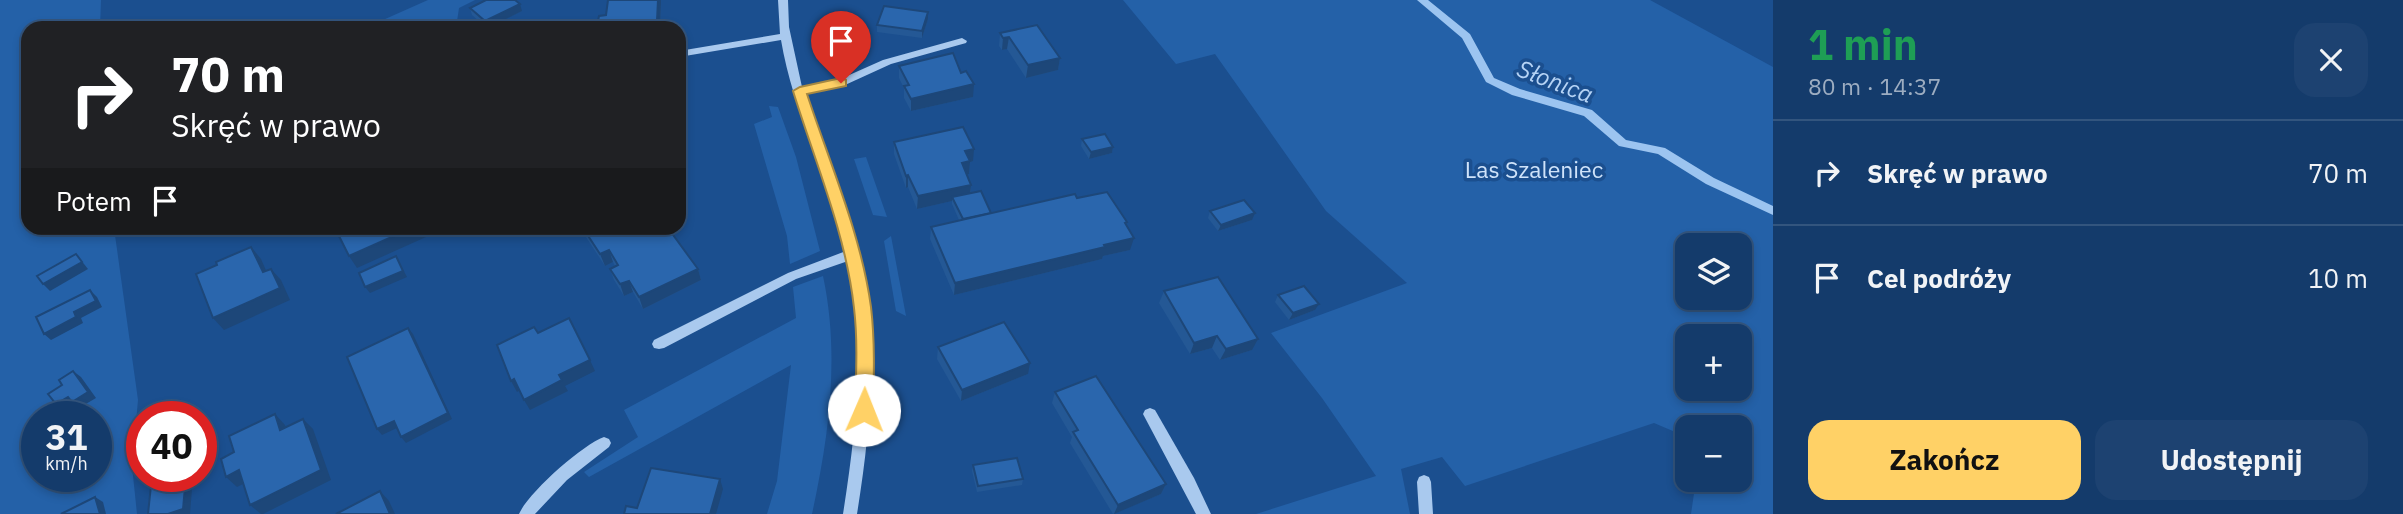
<!DOCTYPE html>
<html lang="pl">
<meta charset="utf-8">
<style>
:root{--surface:#143b6b;--page:#1d4271;--text:#f1f3f6;--muted:#9dadc1;--line:#33557e;--accent:#ffd166}
body{margin:0;font-family:"IBM Plex Sans",sans-serif;background:var(--page);color:var(--text);height:100vh;display:flex;flex-direction:column;font-size:26px;white-space:nowrap}
*{box-sizing:border-box;margin:0}
p{font-size:23px;color:var(--muted)}
.icon{flex:none;width:38px;height:38px;fill:none;stroke:currentColor;stroke-width:2;stroke-linecap:round;stroke-linejoin:round}
.map{position:relative;flex:1;overflow:hidden}
.panel{display:flex;flex-direction:column;background:var(--surface);width:630px}
.panel>*{flex:none}
.guide{position:absolute;left:21px;top:21px;width:665px;height:214px;border-radius:21px;box-shadow:0 4px 10px #0003,0 0 0 2px var(--line);background:#202124;color:#fff;overflow:hidden}
.fabs{position:absolute;left:1675px;top:233px;display:grid;gap:14px}
.fabs a{display:grid;place-items:center;width:77px;height:77px;border-radius:14px;background:var(--surface);box-shadow:0 4px 10px #0003,0 0 0 2px var(--line);font-size:35px}
.speed{position:absolute;left:21px;top:401px;display:flex;gap:14px;font-size:35px;font-weight:700;text-align:center}
.speed>*{display:grid;place-content:center;width:91px;height:91px;border-radius:50%;background:var(--surface);box-shadow:0 4px 10px #0003,0 0 0 2px var(--line);line-height:1}
.speed small{font-size:18px;font-weight:400}
.speed .limit{border:10px solid #d22;background:#fff;color:#111}
.pin{position:absolute;display:grid;place-items:center;width:60px;height:60px;color:#fff;margin:-72px -30px;border-radius:50% 50% 50% 0;rotate:-45deg;box-shadow:0 0 7px #0007}
.pin .icon{rotate:45deg}
.me{position:absolute;width:77px;margin:-38px;rotate:1deg;stroke-linejoin:round;filter:drop-shadow(0 0 5px #0008)}
.turn{display:flex;align-items:center;gap:24px;height:147px;padding:0 35px;font-size:32px}
.turn .icon{width:91px;height:91px;stroke-width:2.5}
.turn b{display:block;font-size:49px;line-height:60px}
.then{display:flex;align-items:center;height:66px;padding:0 35px;background:#0003;gap:14px;font-size:26px}
.round{display:grid;place-items:center;flex:none;width:74px;height:74px;border-radius:21px;background:var(--page)}
.summary{display:flex;align-items:center;justify-content:space-between;height:119px;padding:0 35px}
h1{font-size:42px;font-weight:800;line-height:52px;color:#1e9e55}
.action{display:flex;gap:14px;margin-top:auto;padding:14px 35px}
.action a{flex:1;height:80px;border-radius:21px;background:var(--accent);color:#111;font-size:28px;font-weight:800;line-height:80px;text-align:center}
.action a+a{background:var(--page);color:var(--text)}
ul{padding:0;list-style:none}
li{display:flex;align-items:center;gap:21px;height:105px;padding:0 35px;border-top:2px solid var(--line)}
li div{flex:1}
li b{display:block;font-size:26px}
li em{font-style:normal}
main{display:flex;flex:1;min-height:0}
.map>svg:first-child{display:block}
.green{fill:#2461a8;fill-rule:evenodd}
.lines{fill:none;stroke-linecap:round;stroke-linejoin:round}
.stream{fill:#9cc4f0;fill-rule:evenodd}
.minor{fill:#a9c9ee;fill-rule:evenodd}
.wall{fill:#245895}
.shaded-wall{fill:#1d4779}
.building{fill:#2a66ad;stroke:#1d4779;stroke-width:2}
.route{fill:#ffd166;stroke:#a68842;stroke-width:2}
.labels{text-anchor:middle;stroke-width:7;stroke-linejoin:round;paint-order:stroke}
.park-label{font-size:23px;fill:#cfe3fa;stroke:#1b4f8f}
.water-label{font-size:24px;font-style:italic;fill:#b5d3f5;stroke:#1b4f8f}
</style>
<main>
<div class="map">
<svg width="1773" height="514" viewBox="0 0 1773 514">
<rect width="100%" height="100%" fill="#1b4f8f"/>
<!-- green -->
<g class="green">
<path d="M0 0H101L100 28H28V228H114L138 400 132 466 137 514H0ZM37 416H96V476H37Z"/>
<polygon points="428,0 475,0 459,8 456,28 365,28"/>
<path d="M1123 0H1650L1773 67V514H1691L1696 480H1740V427H1687V437L1654 423 1465 486 1442 457 1401 469 1410 514H1256L1376 476 1322 398 1271 333 1407 283 1326 211 1215 54 1176 64ZM1687 245H1740V298H1687ZM1687 336H1740V388H1687Z"/>
<polygon points="769,106 778,107 796,157 820,251 790,264 787,236 754,124 772,117"/>
<polygon points="866,157 887,217 873,215 854,159"/>
<polygon points="891,236 906,316 896,311 884,241"/>
<path d="M823 276C840 355 829 436 812 514H767L777 481 791 365 589 477 584 472 638 437 624 410 796 318 793 287Z"/>
</g>
<g class="lines">
<!-- stream -->
<polygon class="stream" points="1417,0 1428,0 1470,34 1494,78 1520,89 1592,110 1626,140 1665,148 1714,178 1773,206 1773,215 1706,184 1658,154 1619,146 1584,116 1512,95 1486,82 1462,38"/>
<!-- minor -->
<g class="minor">
<path d="M778 0H788L789 27 802 87 838 80 883 60 962 38 967 41 966 43 891 64 845 85 804 94C820 141 840 186 854 234 880 326 872 421 857 514H843C856 431 866 344 848 261L796 279 664 348 659 349 654 348 652 344 654 340 788 273 846 251C830 179 793 113 781 40L679 57V51L780 34Z"/>
<polygon points="1150,408 1155,410 1194,478 1211,514 1196,514 1143,414 1145,410"/>
<path d="M604 437 609 439 611 443 609 447 567 480 535 514H519C528 493 582 445 604 437Z"/>
<polygon points="1424,475 1429,477 1431,482 1433,514 1419,514 1417,482 1419,477"/>
</g>
</g>
<!-- wall -->
<g class="wall">
<polygon points="661,3 660,28 600,28 598,21 606,15"/>
<polygon points="470,8 522,11 487,28 472,15"/>
<polygon points="928,12 928,19 922,38 877,32 877,25"/>
<polygon points="1000,33 1060,58 1058,70 1026,78 1007,49 1002,50 999,46"/>
<polygon points="899,66 961,73 973,97 911,111 904,98 904,88 899,78"/>
<polygon points="1082,139 1113,147 1112,153 1089,159 1081,146"/>
<polygon points="894,142 973,161 970,162 969,174 967,174 971,185 971,194 991,213 1077,198 1127,222 1126,226 1130,250 1103,256 1102,259 954,295 930,239 931,227 959,220 952,204 952,201 917,209 908,187 906,188 894,154"/>
<polygon points="1210,211 1252,220 1218,231 1208,218"/>
<polygon points="582,228 668,228 698,269 701,280 643,309 633,292 624,296 614,280 610,269 615,266 613,262 605,266 586,237"/>
<polygon points="1164,291 1252,350 1220,360 1212,348 1190,354 1159,303"/>
<polygon points="1278,295 1315,310 1289,320 1275,302"/>
<polygon points="938,347 1028,374 961,401 937,359"/>
<polygon points="1055,392 1166,484 1161,494 1113,514 1070,443 1072,437 1052,403"/>
<polygon points="973,465 1023,479 1022,485 977,492 972,471"/>
</g>
<!-- shaded-wall -->
<g class="shaded-wall">
<polygon points="658,0 661,0 661,3 660,28 658,28 657,21"/>
<polygon points="520,4 522,11 488,28 485,21"/>
<polygon points="928,12 928,19 922,38 922,31"/>
<polygon points="1009,37 1007,49 1002,50 1003,38"/>
<polygon points="1060,58 1058,70 1026,78 1028,65"/>
<polygon points="974,84 973,97 911,111 911,99"/>
<polygon points="1113,147 1112,153 1089,159 1091,152"/>
<polygon points="974,149 973,161 970,162 969,174 961,176 962,163 965,151"/>
<polygon points="908,175 908,187 906,188 906,176"/>
<polygon points="971,185 970,197 952,197 952,201 917,209 918,196"/>
<polygon points="1255,213 1252,220 1218,231 1221,225"/>
<polygon points="35,228 55,228 42,234"/>
<polygon points="412,228 446,228 357,268 349,256"/>
<polygon points="1134,238 1130,250 1103,256 1102,259 954,295 955,283"/>
<polygon points="251,247 261,259 272,284 263,272"/>
<polygon points="609,250 613,262 605,266 600,254"/>
<polygon points="76,254 88,269 50,291 43,284"/>
<polygon points="396,256 407,277 370,293 365,287"/>
<polygon points="271,269 281,280 290,300 224,330 213,318"/>
<polygon points="698,269 701,280 643,309 639,297"/>
<polygon points="629,281 633,292 624,296 620,284"/>
<polygon points="90,290 97,297 102,307 81,318 83,323 51,340 44,334 74,312"/>
<polygon points="1319,304 1315,310 1289,320 1293,313"/>
<polygon points="408,328 413,334 452,419 406,443 401,437"/>
<polygon points="1217,336 1212,348 1190,354 1194,343"/>
<polygon points="1258,339 1252,350 1220,360 1226,349"/>
<polygon points="590,360 595,371 565,386 568,391 530,410 524,400 559,375"/>
<polygon points="1030,363 1028,374 961,401 962,390"/>
<polygon points="73,371 81,377 96,398 79,408 74,404 64,410 56,404 68,397"/>
<polygon points="514,379 520,390 517,392 511,381"/>
<polygon points="275,414 285,425 291,440 280,430"/>
<polygon points="303,419 313,429 331,480 263,514 261,514 250,505"/>
<polygon points="394,421 399,427 382,435 377,429"/>
<polygon points="96,445 103,450 109,466 96,474"/>
<polygon points="239,470 251,480 237,487 226,477"/>
<polygon points="74,476 92,476 70,488 62,483"/>
<polygon points="186,476 193,476 190,514 168,514"/>
<polygon points="720,479 723,489 716,514 710,514"/>
<polygon points="1166,484 1161,494 1114,514 1118,505"/>
<polygon points="380,491 389,501 395,514 390,514"/>
<polygon points="95,497 103,502 106,514 100,514"/>
</g>
<!-- building -->
<g class="building">
<polygon points="486,0 515,0 520,4 485,21 470,8"/>
<polygon points="608,0 658,0 657,21 605,24 605,21 598,21 599,16 606,15"/>
<polygon points="884,6 928,12 922,31 877,25"/>
<polygon points="195,25 196,28 186,28"/>
<polygon points="1037,25 1060,58 1028,65 1009,37 1003,38 1000,33"/>
<polygon points="953,53 961,73 966,71 974,84 911,99 904,86 909,85 899,66"/>
<polygon points="963,127 974,149 965,151 970,161 962,163 971,185 918,196 908,175 906,176 894,142"/>
<polygon points="1105,134 1113,147 1091,152 1082,139"/>
<polygon points="981,191 991,213 963,219 952,197"/>
<polygon points="1107,192 1127,222 1125,223 1134,238 1104,245 1105,247 955,283 931,227 1075,194 1077,198"/>
<polygon points="1244,200 1255,213 1221,225 1210,211"/>
<polygon points="28,207 28,218 22,210"/>
<polygon points="335,228 412,228 349,256"/>
<polygon points="583,228 668,228 698,269 639,297 629,281 620,284 610,269 618,265 609,250 600,254"/>
<polygon points="251,247 263,272 271,269 280,288 213,318 196,274 217,265 216,262"/>
<polygon points="76,254 82,262 43,284 37,276"/>
<polygon points="396,256 403,271 365,287 359,273"/>
<polygon points="1218,277 1258,339 1226,349 1217,336 1194,343 1164,291"/>
<polygon points="1304,286 1319,304 1293,313 1278,295"/>
<polygon points="90,290 96,301 74,312 76,317 44,334 36,317"/>
<polygon points="569,318 590,360 559,375 562,380 524,400 514,379 511,381 497,345 534,327 538,333"/>
<polygon points="1004,322 1030,363 962,390 938,347"/>
<polygon points="408,328 448,413 401,437 394,421 377,429 347,357"/>
<polygon points="73,371 88,392 72,402 68,397 56,404 48,394 62,385 59,380"/>
<polygon points="1096,376 1166,484 1118,505 1073,432 1078,430 1055,392"/>
<polygon points="275,414 280,430 303,419 321,470 250,505 239,470 226,477 221,459 234,452 229,436"/>
<polygon points="96,446 102,460 96,464"/>
<polygon points="1017,458 1023,479 978,486 973,465"/>
<polygon points="651,468 720,479 710,514 624,514 626,506 637,508"/>
<polygon points="59,476 74,476 62,483"/>
<polygon points="152,476 186,476 183,509 168,514 148,514"/>
<polygon points="380,491 390,514 336,514"/>
<polygon points="95,497 100,514 61,514"/>
</g>
<!-- route -->
<path class="route" d="M841 78 846 80V86L807 94C830 164 861 234 871 307 875 341 874 376 873 410L870 416 864 418 858 416 855 410C856 376 858 342 854 308 846 234 815 162 793 91L800 87Z"/>
<g class="labels">
<!-- park labels -->
<g class="park-label">
<text x="1534" y="178">Las Szaleniec</text>
</g>
<!-- water labels -->
<g class="water-label">
<text transform="translate(1555 82) rotate(21)" y="8">Słonica</text>
</g>
</g>
</svg>
<div class="fabs">
<a><svg class="icon" aria-label="layers" viewBox="0 0 24 24"><path d="M12 4l9 5-9 5-9-5zM3 14l9 5 9-5"/></svg></a>
<a>+</a>
<a>−</a>
</div>
<div class="speed"><div>31<small>km/h</small></div><div class="limit">40</div></div>
<div class="pin" style="left:841px;top:83px;background:#d93025"><svg class="icon" aria-label="arrive" viewBox="0 0 24 24"><path d="M6 21V4h12l-3 4 3 4H6"/></svg></div>
<svg class="me" style="left:864px;top:410px" viewBox="-20 -20 40 40"><circle r="19" fill="#fff"/><path d="M0-13L10 11 0 6-10 11z" fill="#ffd166"/></svg>
<div class="guide">
<div class="turn"><svg class="icon" aria-label="right" viewBox="0 0 24 24"><path d="M7 20v-9h11M14 6l5 5-5 5"/></svg><div><b>70 m</b>Skręć w prawo</div></div>
<div class="then">Potem<svg class="icon" aria-label="arrive" viewBox="0 0 24 24"><path d="M6 21V4h12l-3 4 3 4H6"/></svg></div>
</div>
</div>
<section class="panel">
<div class="summary"><div><h1>1 min</h1><p>80 m · 14:37</p></div><a class="round"><svg class="icon" aria-label="close" viewBox="0 0 24 24"><path d="M6 6l12 12M18 6L6 18"/></svg></a></div>
<ul>
<li><svg class="icon" aria-label="right" viewBox="0 0 24 24"><path d="M7 20v-9h11M14 6l5 5-5 5"/></svg><div><b>Skręć w prawo</b></div><em>70 m</em></li>
<li><svg class="icon" aria-label="arrive" viewBox="0 0 24 24"><path d="M6 21V4h12l-3 4 3 4H6"/></svg><div><b>Cel podróży</b></div><em>10 m</em></li>
</ul>
<div class="action"><a>Zakończ</a><a>Udostępnij</a></div>
</section>
</main>
